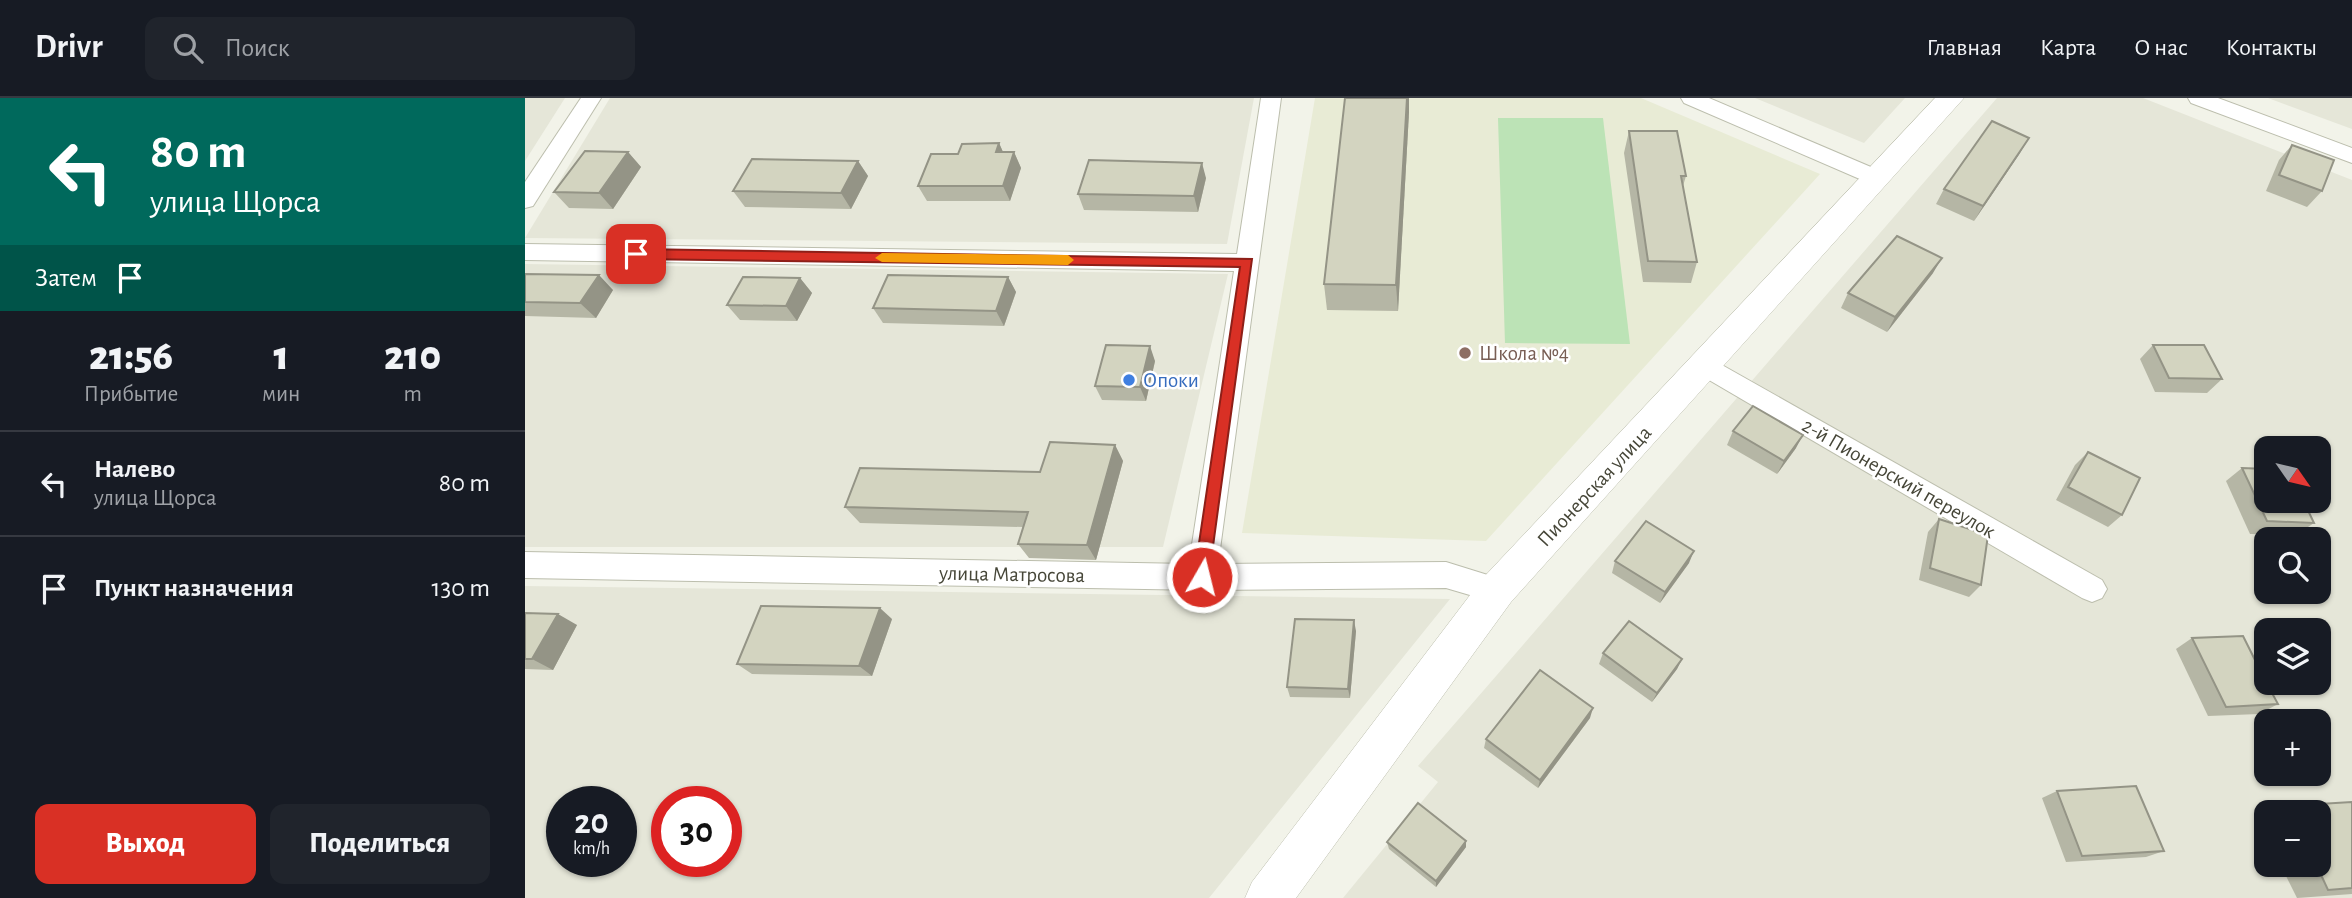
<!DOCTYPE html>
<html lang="ru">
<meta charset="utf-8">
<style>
:root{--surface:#171b24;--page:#20242c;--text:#f1f3f6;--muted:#9ea1a6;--line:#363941;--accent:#d93025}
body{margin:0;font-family:"Alegreya Sans",sans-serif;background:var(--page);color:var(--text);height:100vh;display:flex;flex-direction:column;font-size:26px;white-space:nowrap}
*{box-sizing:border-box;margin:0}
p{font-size:23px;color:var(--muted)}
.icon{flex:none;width:38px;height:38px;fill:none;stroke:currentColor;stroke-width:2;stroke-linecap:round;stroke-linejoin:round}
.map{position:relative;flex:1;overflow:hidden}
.details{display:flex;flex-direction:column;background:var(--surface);width:525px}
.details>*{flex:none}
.guide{background:#00695c;color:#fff;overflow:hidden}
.needle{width:46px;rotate:124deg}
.fabs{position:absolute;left:1729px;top:338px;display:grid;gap:14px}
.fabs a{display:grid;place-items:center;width:77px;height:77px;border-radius:14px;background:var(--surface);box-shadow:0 2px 5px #0004;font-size:35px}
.speed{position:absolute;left:21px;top:688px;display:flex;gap:14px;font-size:35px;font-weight:700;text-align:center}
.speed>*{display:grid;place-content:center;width:91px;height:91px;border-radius:50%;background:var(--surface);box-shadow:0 2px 5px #0004;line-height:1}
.speed small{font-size:18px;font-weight:400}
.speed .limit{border:10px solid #d22;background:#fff;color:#111}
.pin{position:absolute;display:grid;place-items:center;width:60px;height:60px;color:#fff;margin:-30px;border-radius:14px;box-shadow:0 4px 10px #0006}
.me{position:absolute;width:77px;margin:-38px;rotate:8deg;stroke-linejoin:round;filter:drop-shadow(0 0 5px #0008)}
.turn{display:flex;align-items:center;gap:24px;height:147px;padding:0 35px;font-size:32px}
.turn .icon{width:91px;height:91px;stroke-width:2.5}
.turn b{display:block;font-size:49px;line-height:60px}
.then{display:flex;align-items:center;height:66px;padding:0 35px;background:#0003;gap:14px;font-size:26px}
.eta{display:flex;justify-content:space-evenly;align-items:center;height:119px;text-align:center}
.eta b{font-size:42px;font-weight:800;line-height:49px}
.cta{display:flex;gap:14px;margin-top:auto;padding:14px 35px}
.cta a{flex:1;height:80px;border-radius:14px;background:var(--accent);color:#fff;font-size:28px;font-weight:800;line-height:80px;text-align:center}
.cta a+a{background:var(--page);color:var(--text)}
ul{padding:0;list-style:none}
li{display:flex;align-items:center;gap:21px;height:105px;padding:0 35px;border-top:2px solid var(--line)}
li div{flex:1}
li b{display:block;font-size:26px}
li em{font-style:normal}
header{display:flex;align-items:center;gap:42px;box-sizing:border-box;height:98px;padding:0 35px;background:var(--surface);border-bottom:2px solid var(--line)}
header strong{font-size:33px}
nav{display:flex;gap:38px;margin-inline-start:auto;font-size:24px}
.search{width:490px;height:63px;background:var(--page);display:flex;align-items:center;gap:18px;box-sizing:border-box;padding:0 24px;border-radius:14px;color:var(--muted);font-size:26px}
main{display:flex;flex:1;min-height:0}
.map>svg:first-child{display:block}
.residential{fill:#e5e6d8;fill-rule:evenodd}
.education{fill:#e8ebd5}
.green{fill:#bce3b6}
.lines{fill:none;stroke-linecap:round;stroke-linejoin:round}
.minor-casing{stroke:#bcbead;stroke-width:2}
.tertiary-casing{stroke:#bcbead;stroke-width:1}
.minor{fill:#fff;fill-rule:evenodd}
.tertiary{fill:#fff;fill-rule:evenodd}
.wall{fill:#b5b6a5}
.shaded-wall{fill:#949486}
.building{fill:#d3d4c0;stroke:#949486;stroke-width:2}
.route{fill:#d93025;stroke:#8d1f18;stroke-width:2}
.slow{fill:#f59e0b}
.education-dot{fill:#8d6e63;stroke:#fff;stroke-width:2.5}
.shop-dot{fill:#3f7fe0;stroke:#fff;stroke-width:2.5}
.labels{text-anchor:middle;stroke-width:5;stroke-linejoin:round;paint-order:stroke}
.education-label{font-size:21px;fill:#785e54;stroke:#fff;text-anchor:start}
.shop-label{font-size:21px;fill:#366cbe;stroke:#fff;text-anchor:start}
.street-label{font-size:21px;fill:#464638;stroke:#fff}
</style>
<header>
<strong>Drivr</strong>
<div class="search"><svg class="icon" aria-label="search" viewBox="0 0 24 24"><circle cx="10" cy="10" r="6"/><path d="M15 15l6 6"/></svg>Поиск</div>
<nav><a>Главная</a><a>Карта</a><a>О нас</a><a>Контакты</a></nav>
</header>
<main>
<section class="details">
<div class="guide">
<div class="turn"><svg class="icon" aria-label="left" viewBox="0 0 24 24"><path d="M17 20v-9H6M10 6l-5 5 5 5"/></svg><div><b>80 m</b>улица Щорса</div></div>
<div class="then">Затем<svg class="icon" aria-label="arrive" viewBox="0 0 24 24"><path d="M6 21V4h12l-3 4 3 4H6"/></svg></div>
</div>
<div class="eta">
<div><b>21:56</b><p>Прибытие</p></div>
<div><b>1</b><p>мин</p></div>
<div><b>210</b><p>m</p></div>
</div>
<ul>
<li><svg class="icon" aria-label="left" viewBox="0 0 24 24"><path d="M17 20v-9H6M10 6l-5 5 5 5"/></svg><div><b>Налево</b><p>улица Щорса</p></div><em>80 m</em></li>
<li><svg class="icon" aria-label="arrive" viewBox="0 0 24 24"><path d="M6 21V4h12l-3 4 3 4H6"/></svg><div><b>Пункт назначения</b></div><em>130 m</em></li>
</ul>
<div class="cta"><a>Выход</a><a>Поделиться</a></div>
</section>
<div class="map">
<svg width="1827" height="800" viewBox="0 0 1827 800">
<rect width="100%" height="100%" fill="#f2f3e9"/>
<!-- residential -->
<g class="residential">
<polygon points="0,0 40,0 0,63"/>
<polygon points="85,0 729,0 702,146 0,140"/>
<polygon points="1230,0 1380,0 1339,45"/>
<path d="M1472 0H1618L1827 82V800H818L913 684 893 668ZM1741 350H1794V402H1741ZM1741 441H1794V494H1741ZM1741 532H1794V584H1741ZM1741 623H1794V676H1741ZM1741 714H1794V766H1741Z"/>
<polygon points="1743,0 1827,0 1827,31"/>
<polygon points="0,166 703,176 638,449 0,449"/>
<path d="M0 488 925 501 684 800H0ZM37 704H96V763H37ZM142 704H201V763H142Z"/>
</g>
<!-- education -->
<polygon class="education" points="790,0 1116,0 1295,76 961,443 717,435"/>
<!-- green -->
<polygon class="green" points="973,20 1078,20 1105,246 980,245"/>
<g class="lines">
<!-- minor casing -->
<g class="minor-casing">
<g id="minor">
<polygon points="56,0 76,0 8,108 0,110 0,84"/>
<polygon points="736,0 756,0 693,466 921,464 982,483 987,492 982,501 972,505 921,490 677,492 0,480 0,454 664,466 709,173 0,162 0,146 712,156"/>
<polygon points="1156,0 1184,0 1360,75 1363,80 1360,85 1344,85 1159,5"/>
<polygon points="1663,0 1693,0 1827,50 1827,65 1666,5"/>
<polygon points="1181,258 1577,482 1582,491 1577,500 1567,504 1557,500 1172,275 1168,268 1172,261"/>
</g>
</g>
<!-- tertiary casing -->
<g class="tertiary-casing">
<polygon id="tertiary" points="1410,0 1439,0 986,504 771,800 720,800 727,784 958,480"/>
</g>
<!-- minor -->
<use href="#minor" class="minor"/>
<!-- tertiary -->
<use href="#tertiary" class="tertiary"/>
</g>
<!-- wall -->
<g class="wall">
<polygon points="820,0 884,0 884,14 873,213 802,212 799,186"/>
<polygon points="1104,33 1161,78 1158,88 1172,164 1166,185 1118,184 1099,55"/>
<polygon points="474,45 478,54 489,54 496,70 485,103 402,103 393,88 433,56"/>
<polygon points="1767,47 1797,93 1782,109 1741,93 1754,62"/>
<polygon points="103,54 116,69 88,111 44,110 29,94"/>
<polygon points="1495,55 1449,123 1411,106 1419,91"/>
<polygon points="333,63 343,78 326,111 220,109 208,93"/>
<polygon points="681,80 673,114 559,112 553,96"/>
<polygon points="1408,175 1362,234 1316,210 1323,195"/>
<polygon points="0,176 88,192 71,220 0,218"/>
<polygon points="483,179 491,194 479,228 358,225 348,210"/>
<polygon points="275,180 287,195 272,223 215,222 202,207"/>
<polygon points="1628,247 1697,281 1682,295 1630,294 1615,261"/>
<polygon points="630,263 621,303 577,302 570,288"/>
<polygon points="1208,333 1271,350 1252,376 1202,347"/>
<polygon points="590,347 598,363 571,462 504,460 493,446 498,429 335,425 320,409 515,374"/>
<polygon points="1563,354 1597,417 1583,429 1531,402 1550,367"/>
<polygon points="1717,370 1789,425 1771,437 1725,436 1701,383"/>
<polygon points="1414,421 1456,487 1444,499 1394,482 1403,434"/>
<polygon points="1090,463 1164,465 1135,505 1087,475"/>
<polygon points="0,515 52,527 28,572 0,571"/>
<polygon points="367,521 347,578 227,576 212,566"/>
<polygon points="831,533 825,600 765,599 762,589"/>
<polygon points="1667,540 1753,606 1734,616 1683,618 1651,551"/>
<polygon points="1078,555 1157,561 1152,571 1127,604 1074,566"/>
<polygon points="1065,620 1013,690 959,650 961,641"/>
<polygon points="1532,693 1639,753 1621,759 1541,764 1517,700"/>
<polygon points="1827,704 1827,796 1772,800 1755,766 1794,766 1794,714 1743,714 1761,708"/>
<polygon points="1741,715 1741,737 1732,718"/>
<polygon points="862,744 941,749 911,789 864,751"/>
</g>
<!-- shaded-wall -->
<g class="shaded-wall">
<polygon points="882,0 884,0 884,14 873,213 871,187"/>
<polygon points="1504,40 1495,55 1449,123 1458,108"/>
<polygon points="474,45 481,61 471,54"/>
<polygon points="103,54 116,69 88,111 74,95"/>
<polygon points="489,54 496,70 485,103 478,88"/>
<polygon points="333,63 343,78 326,111 316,95"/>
<polygon points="677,65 681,80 673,114 669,98"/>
<polygon points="1417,160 1408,175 1362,234 1370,219"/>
<polygon points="74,177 88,192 71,220 55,205"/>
<polygon points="483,179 491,194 479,228 471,213"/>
<polygon points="275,180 287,195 272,223 261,208"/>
<polygon points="625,248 630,263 621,303 615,289"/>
<polygon points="1278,337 1271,350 1252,376 1259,363"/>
<polygon points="590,347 598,363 571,462 562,447"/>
<polygon points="1169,453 1164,465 1135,505 1140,494"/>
<polygon points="355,510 367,521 347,578 334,568"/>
<polygon points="33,516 52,527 28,572 7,561"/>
<polygon points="829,522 831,533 825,600 823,591"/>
<polygon points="1157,561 1152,571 1127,604 1132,595"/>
<polygon points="1068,610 1065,620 1013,690 1015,682"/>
<polygon points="941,743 941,749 911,789 911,783"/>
</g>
<!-- building -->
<g class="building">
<polygon points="820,0 882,0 871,187 799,186"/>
<polygon points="1467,23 1504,40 1458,108 1419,91"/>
<polygon points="1104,33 1152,33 1161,78 1156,78 1172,164 1123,163"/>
<polygon points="474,45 471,54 489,54 478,88 393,88 406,56 433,56 437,46"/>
<polygon points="1767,47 1809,62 1797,93 1754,77"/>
<polygon points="60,53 103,54 74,95 29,94"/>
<polygon points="227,61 333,63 316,95 208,93"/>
<polygon points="564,62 677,65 669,98 553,96"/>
<polygon points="1372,138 1417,160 1370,219 1323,195"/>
<polygon points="0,176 74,177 55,205 0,204"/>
<polygon points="363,177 483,179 471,213 348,210"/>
<polygon points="218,179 275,180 261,208 202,207"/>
<polygon points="581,247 625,248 615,289 570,288"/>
<polygon points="1628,247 1679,247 1697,281 1644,280"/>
<polygon points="1228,308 1278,337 1259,363 1208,333"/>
<polygon points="525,344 590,347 562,447 493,446 503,414 320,409 335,370 515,374"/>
<polygon points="1563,354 1615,380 1597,417 1543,389"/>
<polygon points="1717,370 1741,371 1741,402 1778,402 1789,425 1742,423"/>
<polygon points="1414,421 1463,437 1456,487 1405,470"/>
<polygon points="1121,423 1169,453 1140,494 1090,463"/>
<polygon points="236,508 355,510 334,568 212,566"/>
<polygon points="0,515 33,516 7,561 0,561"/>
<polygon points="770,521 829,522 823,591 762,589"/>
<polygon points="1104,523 1157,561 1132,595 1078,555"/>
<polygon points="1718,538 1741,584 1753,606 1701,609 1667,540"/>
<polygon points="1015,572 1068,610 1015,682 961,641"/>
<polygon points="1611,688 1639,753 1557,758 1532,693"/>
<polygon points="1827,704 1827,790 1803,792 1791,766 1794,766 1794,714 1764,714 1761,708"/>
<polygon points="893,705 941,743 911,783 862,744"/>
</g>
<!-- route -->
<polygon class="route" points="111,151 727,161 683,485 677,487 669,479 715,169 111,161 104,156"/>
<!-- slow -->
<polygon class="slow" points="357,155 543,157 549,162 543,167 357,164 350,160"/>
<!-- markers -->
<circle class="education-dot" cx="940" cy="255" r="7"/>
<circle class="shop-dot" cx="604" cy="282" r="7"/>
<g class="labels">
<!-- education labels -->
<g class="education-label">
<text x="954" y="262">Школа №4</text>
</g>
<!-- shop labels -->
<g class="shop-label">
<text x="618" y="289">Опоки</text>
</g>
<!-- street labels -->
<g class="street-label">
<text transform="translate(1374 380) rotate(30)" y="7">2-й Пионерский переулок</text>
<text transform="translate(1069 388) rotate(-47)" y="7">Пионерская улица</text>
<text transform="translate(487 476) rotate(1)" y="7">улица Матросова</text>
</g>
</g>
</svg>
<div class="fabs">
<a><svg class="needle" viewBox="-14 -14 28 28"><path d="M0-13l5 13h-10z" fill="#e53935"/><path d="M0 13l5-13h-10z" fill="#9ea1a6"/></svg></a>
<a><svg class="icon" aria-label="search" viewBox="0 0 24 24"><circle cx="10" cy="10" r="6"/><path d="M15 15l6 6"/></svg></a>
<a><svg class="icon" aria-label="layers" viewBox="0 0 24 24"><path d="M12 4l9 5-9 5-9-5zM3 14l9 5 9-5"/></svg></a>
<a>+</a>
<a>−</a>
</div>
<div class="speed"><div>20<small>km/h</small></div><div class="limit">30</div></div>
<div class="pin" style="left:111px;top:156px;background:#d93025"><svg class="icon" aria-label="arrive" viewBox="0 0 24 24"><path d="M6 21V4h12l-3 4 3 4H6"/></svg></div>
<svg class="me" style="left:677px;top:479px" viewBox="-20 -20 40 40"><circle r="17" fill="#d93025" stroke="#fff" stroke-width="3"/><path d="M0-11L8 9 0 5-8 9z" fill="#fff"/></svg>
</div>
</main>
